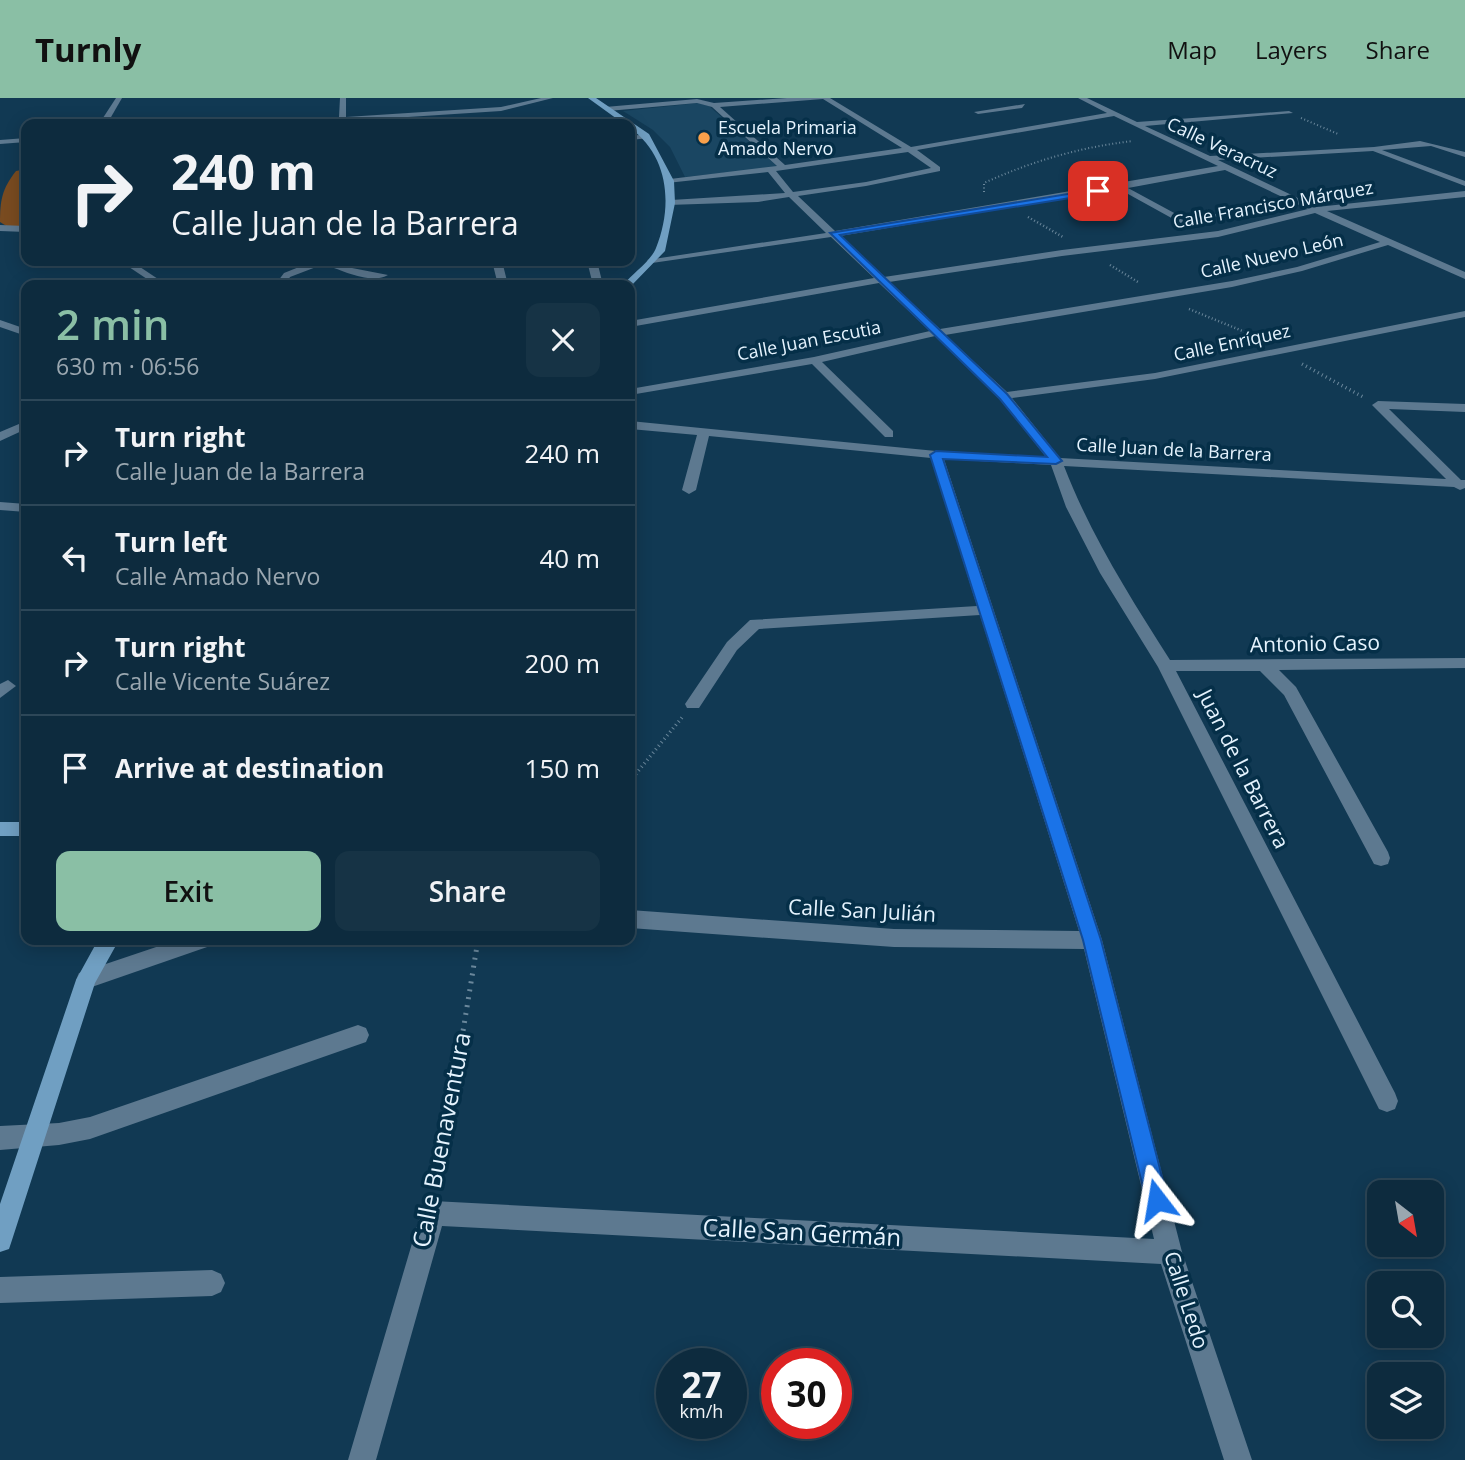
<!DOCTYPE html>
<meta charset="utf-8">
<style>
:root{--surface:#0d2b3e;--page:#163345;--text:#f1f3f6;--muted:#9aa7b0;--line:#2d4758;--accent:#8abfa5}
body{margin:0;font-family:"Open Sans",sans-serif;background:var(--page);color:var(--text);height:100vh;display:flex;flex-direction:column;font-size:26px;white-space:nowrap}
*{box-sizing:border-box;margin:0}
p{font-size:23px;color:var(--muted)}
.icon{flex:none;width:38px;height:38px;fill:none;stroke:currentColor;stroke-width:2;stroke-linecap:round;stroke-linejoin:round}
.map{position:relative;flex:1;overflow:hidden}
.panel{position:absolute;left:21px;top:182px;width:614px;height:665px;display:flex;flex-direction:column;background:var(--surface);border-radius:14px;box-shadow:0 4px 18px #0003,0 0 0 2px var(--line)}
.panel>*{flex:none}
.top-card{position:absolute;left:21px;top:21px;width:614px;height:147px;border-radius:14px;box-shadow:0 4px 18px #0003,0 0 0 2px var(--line);background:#0d2b3e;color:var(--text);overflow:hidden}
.needle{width:46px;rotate:149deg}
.tools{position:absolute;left:1367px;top:1082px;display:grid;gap:14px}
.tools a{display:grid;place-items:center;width:77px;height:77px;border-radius:14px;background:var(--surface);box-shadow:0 4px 18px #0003,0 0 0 2px var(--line);font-size:35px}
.speed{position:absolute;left:656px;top:1250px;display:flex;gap:14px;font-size:35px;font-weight:700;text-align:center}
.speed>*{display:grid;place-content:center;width:91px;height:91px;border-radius:50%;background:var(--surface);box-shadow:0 4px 18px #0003,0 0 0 2px var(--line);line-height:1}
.speed small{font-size:18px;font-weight:400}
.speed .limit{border:10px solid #d22;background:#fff;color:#111}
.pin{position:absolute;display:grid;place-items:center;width:60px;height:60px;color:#fff;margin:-30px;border-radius:14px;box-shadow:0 4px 10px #0006}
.me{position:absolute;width:77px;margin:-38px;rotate:346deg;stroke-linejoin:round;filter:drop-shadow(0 0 5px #0008)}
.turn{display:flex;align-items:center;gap:24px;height:147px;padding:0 35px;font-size:32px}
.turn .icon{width:91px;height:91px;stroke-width:2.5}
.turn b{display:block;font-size:49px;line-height:60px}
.round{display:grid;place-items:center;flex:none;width:74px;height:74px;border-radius:14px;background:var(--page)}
.overview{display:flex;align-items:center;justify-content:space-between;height:119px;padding:0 35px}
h1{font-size:42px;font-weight:600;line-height:52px;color:var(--accent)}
.action{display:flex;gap:14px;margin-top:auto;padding:14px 35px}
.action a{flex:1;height:80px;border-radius:14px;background:var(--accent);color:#111;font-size:28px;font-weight:600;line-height:80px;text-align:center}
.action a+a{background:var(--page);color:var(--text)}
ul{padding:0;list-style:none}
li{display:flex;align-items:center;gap:21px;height:105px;padding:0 35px;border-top:2px solid var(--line)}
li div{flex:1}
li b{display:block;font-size:26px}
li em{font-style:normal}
header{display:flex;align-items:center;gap:42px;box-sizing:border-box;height:98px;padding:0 35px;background:var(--accent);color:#111}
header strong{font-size:33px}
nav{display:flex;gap:38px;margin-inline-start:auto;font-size:24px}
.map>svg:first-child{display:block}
.built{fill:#1a4662}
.green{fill:#794b20}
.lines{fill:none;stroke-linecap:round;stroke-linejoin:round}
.path-far4{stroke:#6a879b;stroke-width:2;stroke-dasharray:1 2.5;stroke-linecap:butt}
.path-far3{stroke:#6a879b;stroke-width:2.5;stroke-dasharray:1 2.5;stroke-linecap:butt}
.path-far2{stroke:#6a879b;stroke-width:3.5;stroke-dasharray:1 3.5;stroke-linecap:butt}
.path-far1{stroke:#6a879b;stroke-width:5;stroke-dasharray:2 6;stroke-linecap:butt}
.path{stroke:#6a879b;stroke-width:6;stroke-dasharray:2.5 8;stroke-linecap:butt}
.street{fill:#5d7990;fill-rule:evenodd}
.secondary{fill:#709fc2;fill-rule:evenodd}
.route{fill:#1a73e8;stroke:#114b97;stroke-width:2}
.poi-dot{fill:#f8a04b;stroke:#052f48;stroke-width:2.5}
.labels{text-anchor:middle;stroke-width:7;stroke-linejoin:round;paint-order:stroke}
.far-poi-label{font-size:18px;fill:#e5f3fe;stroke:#052f48;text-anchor:start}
.far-street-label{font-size:18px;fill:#e5f3fe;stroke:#052f48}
.street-label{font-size:21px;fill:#e5f3fe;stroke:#052f48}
.near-street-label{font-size:24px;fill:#e5f3fe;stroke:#052f48}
</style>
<header>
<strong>Turnly</strong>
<nav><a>Map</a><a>Layers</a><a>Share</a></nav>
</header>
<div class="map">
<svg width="1465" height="1362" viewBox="0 0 1465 1362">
<rect width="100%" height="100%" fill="#113953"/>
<!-- built -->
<polygon class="built" points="698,5 709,8 778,69 685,79 670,49 653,32 623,13"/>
<!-- green -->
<path class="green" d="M26 71V128L8 129 0 124C0 102 2 91 16 73Z"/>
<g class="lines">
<!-- path-far4 -->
<g class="path-far4">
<polyline points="1301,20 1338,36"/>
<path d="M984 94V85C1032 63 1081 49 1133 43"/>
<polyline points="1207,112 1218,119"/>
</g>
<!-- path-far3 -->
<g class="path-far3">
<polyline points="1215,117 1218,119"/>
<polyline points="1028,119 1063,139"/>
<polyline points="1110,167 1138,184"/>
<polyline points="1189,211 1262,241"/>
</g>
<!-- path-far2 -->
<g class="path-far2">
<polyline points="1302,266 1365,300"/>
<polyline points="630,683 684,617"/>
</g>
<!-- path-far1 -->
<polyline class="path-far1" points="454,988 478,842"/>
<!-- path -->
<polyline class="path" points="437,1089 454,986"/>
<!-- street -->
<g class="street">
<polygon points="116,0 122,0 107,26 99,26"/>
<polygon points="340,0 346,0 346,19 501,9 541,0 553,0 501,13 346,23 346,26 338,26 338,24 266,26 339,19"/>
<path d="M787 0H830L911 49 1107 15 1078 0H1087L1137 24 1289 13 1293 15 1145 28 1210 58 1374 49 1420 43 1465 54V59L1431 48 1382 52 1465 83V88L1373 53 1218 62 1317 109 1465 93V99L1327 113 1465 174V181L1388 147 1302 173 1232 189 945 237 1007 294 1155 275 1465 213V219L1155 281 1012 300 1060 360 1446 381 1372 307 1378 303 1465 306V314L1389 311 1461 382H1465V390L1460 392 1454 389 1064 368C1091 438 1130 499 1170 562L1465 560V570L1279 572 1296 589 1388 754 1390 760 1388 766 1381 768 1374 766 1284 597 1260 573H1176L1395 995 1398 1003 1395 1011 1387 1014 1379 1011 1158 569 1100 475 1066 409 1051 367 944 361 1102 842 1182 1154 1252 1362H1224L1161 1166 442 1128 376 1362H348L421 1115 424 1106 433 1103 1154 1141 1084 851 894 849 630 830V812L894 831 1079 833 980 517 759 531 737 552 699 610H687L685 606 727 544 750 522 977 508 931 360 709 338 696 392 689 396 682 392 697 337 630 331V323L936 353 1046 359 1000 300 935 238 822 264 893 333V339H885L812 266 630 297V291L814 259 930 233 879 185 630 229V223L874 180 831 139 652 165 647 162 826 135 789 99 758 104 668 107 671 102 785 95 768 74 667 85 670 81 777 68 712 9 697 5 608 13 605 9 697 1 714 5ZM823 1 902 50 785 67 720 9ZM1114 18 1218 68 835 133 798 98 866 88 940 73V69L917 52ZM908 54 931 70 866 84 793 94 776 73ZM1225 72 1308 111 1218 133 1062 152 884 179 840 138 1119 91 1186 128 1189 127V123L1128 90ZM1315 115 1380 144 1297 169 1232 183 940 231 889 184 1062 158 1218 139Z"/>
<polygon points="1025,6 1022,10 978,16 974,14"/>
<polygon points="649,36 649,40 630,42 630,38"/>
<polygon points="26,40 26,44 0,46 0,42"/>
<polygon points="0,127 26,128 26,134 0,133"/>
<polygon points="120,163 131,163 167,187 156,187"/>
<path d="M314 163H334L352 170 388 177C372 187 340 172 324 166L290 179 285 187H275L284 175Z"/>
<polygon points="492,163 502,163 508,187 498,187"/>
<polygon points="587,163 597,163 603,187 593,187"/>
<polygon points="0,222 26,231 26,238 0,229"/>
<polygon points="26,323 26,331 0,343 0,334"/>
<polygon points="0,404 26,406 26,414 0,412"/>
<polygon points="8,582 16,588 0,600 0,586"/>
<polygon points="177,842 213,842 210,848 86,891 79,889 76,882 79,875"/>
<polygon points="358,927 366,930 369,937 366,944 90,1041 59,1047 0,1052 0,1028 59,1025 90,1019"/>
<polygon points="212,1172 221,1176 225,1185 221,1194 212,1198 0,1205 0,1179"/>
</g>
<!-- secondary -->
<g class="secondary">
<path d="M588 0H596L649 36 674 83 675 105 665 153 630 189 623 187C632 176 651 163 656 150 673 108 669 58 630 30V26H624Z"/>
<rect x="0" y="724" width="26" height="14"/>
<polygon points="98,842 119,842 95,885 12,1142 9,1151 0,1154 0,1106 76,882"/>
</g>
</g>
<!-- route -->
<polygon class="route" points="1098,91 1101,95 840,137 1007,296 1062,363 1056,366 943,361 1101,842 1168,1102 1165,1110 1157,1113 1150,1110 1146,1102 1083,842 930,357 936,353 1047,359 1000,301 830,135"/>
<!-- markers -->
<circle class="poi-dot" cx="704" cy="40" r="7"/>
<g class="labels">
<!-- far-poi labels -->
<g class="far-poi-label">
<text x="718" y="36">Escuela Primaria<tspan x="718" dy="21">Amado Nervo</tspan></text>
</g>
<!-- far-street labels -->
<g class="far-street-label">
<text transform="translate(1222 50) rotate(25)" y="6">Calle Veracruz</text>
<text transform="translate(1273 107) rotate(-10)" y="6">Calle Francisco Márquez</text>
<text transform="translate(1272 158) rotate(-13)" y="6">Calle Nuevo León</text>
<text transform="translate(809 243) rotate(-11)" y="6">Calle Juan Escutia</text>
<text transform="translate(1232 245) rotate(-12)" y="6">Calle Enríquez</text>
<text transform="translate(1174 352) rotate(3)" y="6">Calle Juan de la Barrera</text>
</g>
<!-- street labels -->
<g class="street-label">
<text transform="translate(1315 546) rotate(-1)" y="7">Antonio Caso</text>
<text transform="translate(1243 671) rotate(63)" y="7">Juan de la Barrera</text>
<text transform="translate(862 813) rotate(3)" y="7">Calle San Julián</text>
<text transform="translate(1186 1202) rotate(72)" y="7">Calle Ledo</text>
</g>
<!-- near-street labels -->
<g class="near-street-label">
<text transform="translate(442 1042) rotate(-79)" y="8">Calle Buenaventura</text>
<text transform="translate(802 1135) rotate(3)" y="8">Calle San Germán</text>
</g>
</g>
</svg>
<div class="tools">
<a><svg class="needle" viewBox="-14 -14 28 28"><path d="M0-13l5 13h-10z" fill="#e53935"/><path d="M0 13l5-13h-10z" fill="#9aa7b0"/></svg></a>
<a><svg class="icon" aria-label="search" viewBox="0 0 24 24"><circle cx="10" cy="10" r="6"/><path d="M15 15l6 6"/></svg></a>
<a><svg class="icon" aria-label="layers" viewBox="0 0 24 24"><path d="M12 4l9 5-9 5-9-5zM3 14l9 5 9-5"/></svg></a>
</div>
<div class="speed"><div>27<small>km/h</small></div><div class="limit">30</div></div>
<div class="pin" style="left:1098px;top:93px;background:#d93025"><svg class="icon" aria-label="arrive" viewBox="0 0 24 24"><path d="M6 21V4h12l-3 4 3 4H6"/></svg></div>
<svg class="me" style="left:1157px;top:1102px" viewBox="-20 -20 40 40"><path d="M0-17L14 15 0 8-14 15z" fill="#1a73e8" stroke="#fff" stroke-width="4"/></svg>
<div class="top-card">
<div class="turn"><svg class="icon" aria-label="right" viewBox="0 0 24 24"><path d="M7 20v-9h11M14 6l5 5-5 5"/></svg><div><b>240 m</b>Calle Juan de la Barrera</div></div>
</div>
<section class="panel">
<div class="overview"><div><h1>2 min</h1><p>630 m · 06:56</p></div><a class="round"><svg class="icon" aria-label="close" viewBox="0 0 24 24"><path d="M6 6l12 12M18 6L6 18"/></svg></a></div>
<ul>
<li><svg class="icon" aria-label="right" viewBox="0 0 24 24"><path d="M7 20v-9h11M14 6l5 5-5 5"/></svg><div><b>Turn right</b><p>Calle Juan de la Barrera</p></div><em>240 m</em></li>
<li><svg class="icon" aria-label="left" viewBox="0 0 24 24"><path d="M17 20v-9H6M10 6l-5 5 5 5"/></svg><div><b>Turn left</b><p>Calle Amado Nervo</p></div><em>40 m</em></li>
<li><svg class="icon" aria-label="right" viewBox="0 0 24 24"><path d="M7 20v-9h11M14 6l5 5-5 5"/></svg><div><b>Turn right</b><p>Calle Vicente Suárez</p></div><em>200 m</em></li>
<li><svg class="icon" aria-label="arrive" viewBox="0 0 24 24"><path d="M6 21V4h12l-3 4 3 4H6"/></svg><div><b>Arrive at destination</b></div><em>150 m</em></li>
</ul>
<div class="action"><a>Exit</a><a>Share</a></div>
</section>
</div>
